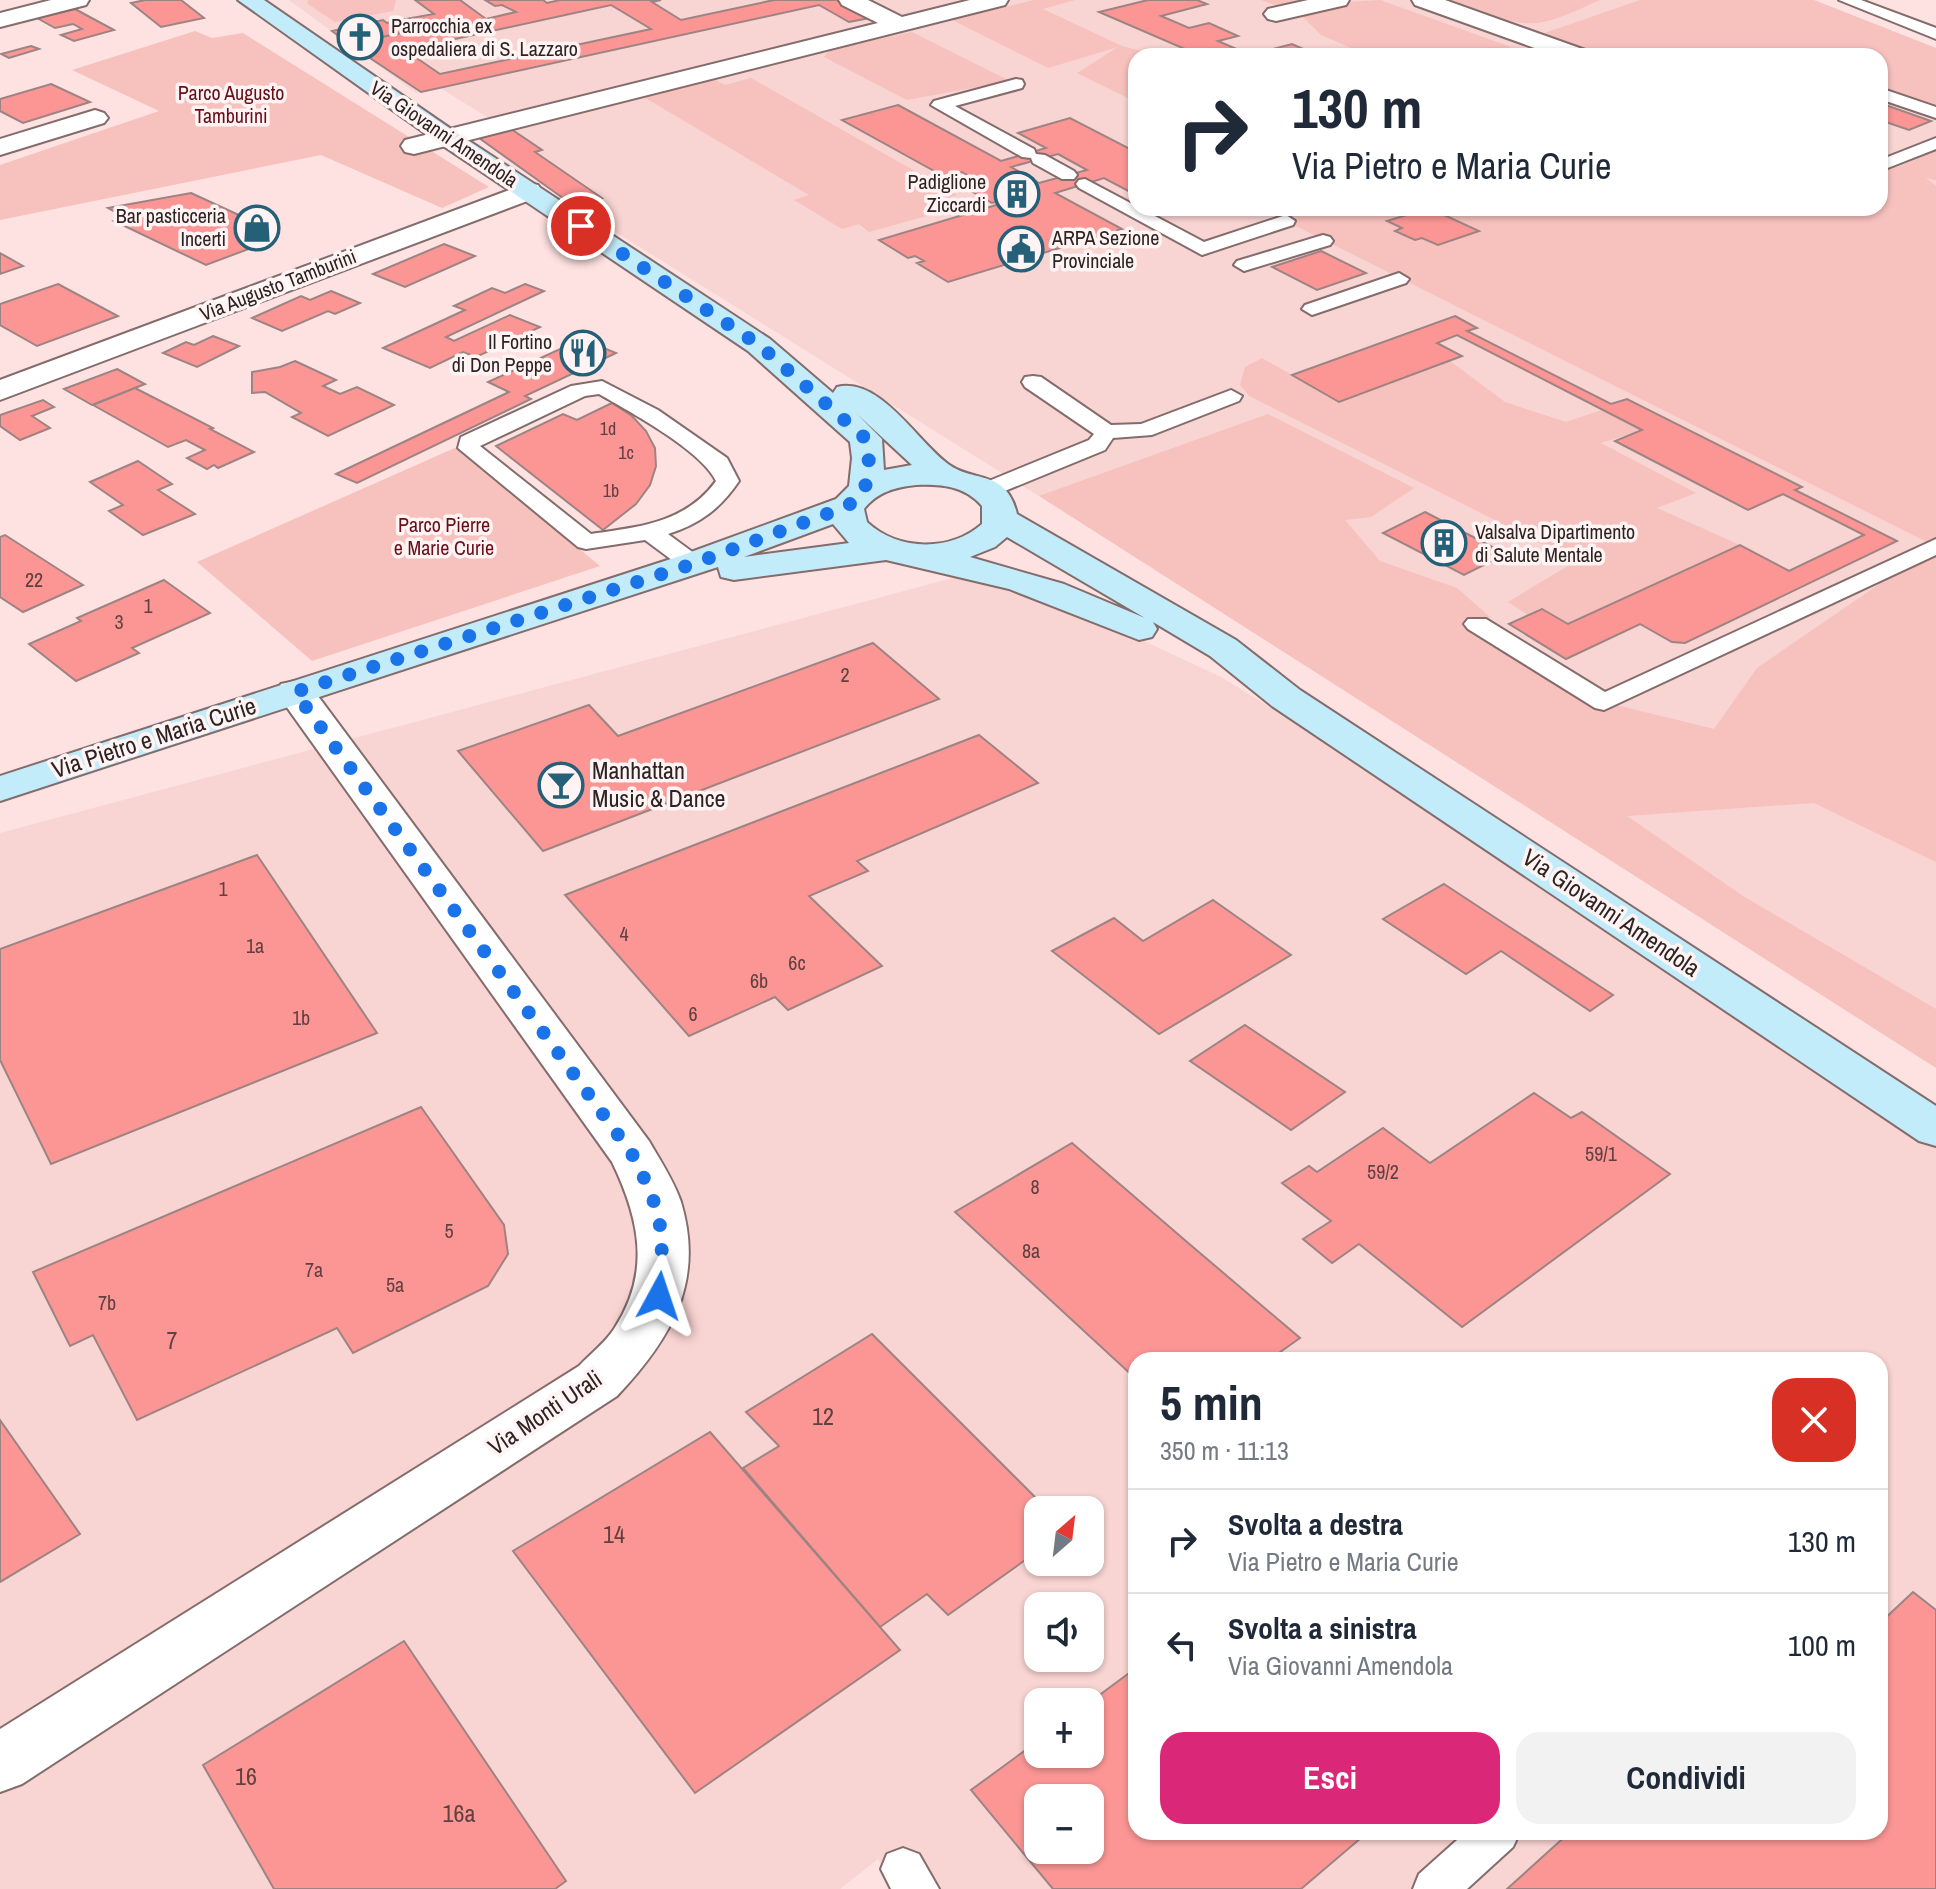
<!DOCTYPE html>
<html lang="it">
<meta charset="utf-8">
<style>
:root{--surface:#fff;--page:#f2f2f3;--text:#1f2937;--muted:#747a83;--line:#e0e1e3;--accent:#db2777}
body{margin:0;font-family:"Archivo Narrow",sans-serif;background:var(--page);color:var(--text);height:100vh;display:flex;flex-direction:column;font-size:30px;white-space:nowrap}
*{box-sizing:border-box;margin:0}
p{font-size:26px;color:var(--muted)}
.icon{flex:none;width:44px;height:44px;fill:none;stroke:currentColor;stroke-width:2;stroke-linecap:round;stroke-linejoin:round}
.map{position:relative;flex:1;overflow:hidden}
.drawer{position:absolute;left:1128px;top:1352px;width:760px;height:488px;display:flex;flex-direction:column;background:var(--surface);border-radius:24px;box-shadow:0 2px 6px #0004}
.drawer>*{flex:none}
.top-card{position:absolute;left:1128px;top:48px;width:760px;height:168px;border-radius:24px;box-shadow:0 2px 6px #0004;background:#fff;color:var(--text);overflow:hidden}
.needle{width:52px;rotate:28deg}
.controls{position:absolute;left:1024px;top:1496px;display:grid;gap:16px}
.controls a{display:grid;place-items:center;width:80px;height:80px;border-radius:16px;background:var(--surface);box-shadow:0 2px 6px #0004;font-size:40px}
.pin{position:absolute;display:grid;place-items:center;width:68px;height:68px;color:#fff;margin:-34px;border:4px solid #fff;border-radius:50%;box-shadow:0 2px 8px #0007}
.me{position:absolute;width:88px;margin:-44px;rotate:5deg;stroke-linejoin:round;filter:drop-shadow(0 0 6px #0008)}
.turn{display:flex;align-items:center;gap:28px;height:168px;padding:0 32px;font-size:36px}
.turn .icon{width:104px;height:104px;stroke-width:2.5}
.turn b{display:block;font-size:56px;line-height:68px}
.round{display:grid;place-items:center;flex:none;width:84px;height:84px;border-radius:24px;background:var(--page)}
.headline{display:flex;align-items:center;justify-content:space-between;height:136px;padding:0 32px}
h1{font-size:48px;font-weight:800;line-height:60px}
.cta{display:flex;gap:16px;margin-top:auto;padding:16px 32px}
.cta a{flex:1;height:92px;border-radius:24px;background:var(--accent);color:#fff;font-size:32px;font-weight:800;line-height:92px;text-align:center}
.cta a+a{background:var(--page);color:var(--text)}
ul{padding:0;list-style:none}
li{display:flex;align-items:center;gap:24px;height:104px;padding:0 32px;border-top:2px solid var(--line)}
li div{flex:1}
li b{display:block;font-size:30px}
li em{font-style:normal}
.map>svg:first-child{display:block}
.built{fill:#f8d4d2;fill-rule:evenodd}
.green{fill:#f7c1be}
.building{fill:#fb9695;stroke:#9d8483;stroke-width:2;fill-rule:evenodd}
.lines{fill:none;stroke-linecap:round;stroke-linejoin:round}
.service-casing{stroke:#836c6b;stroke-width:4}
.pedestrian-casing{stroke:#836c6b;stroke-width:4}
.minor-casing{stroke:#836c6b;stroke-width:4}
.secondary-casing{stroke:#836c6b;stroke-width:4}
.service{fill:#fff;fill-rule:evenodd}
.pedestrian{fill:#fff;fill-rule:evenodd}
.minor{fill:#fff;fill-rule:evenodd}
.secondary{fill:#c3ecfb;fill-rule:evenodd}
.route{stroke:#1a73e8;stroke-width:14;stroke-dasharray:0 25.2}
.labels{text-anchor:middle;stroke-width:7;stroke-linejoin:round;paint-order:stroke}
.far-number-label{font-size:18px;fill:#604040}
.far-poi-label{font-size:20px;fill:#2d2323;stroke:#fff4f3;text-anchor:start}
.far-park-label{font-size:20px;fill:#680e19;stroke:#fff4f3}
.far-street-label{font-size:20px;fill:#2d2323;stroke:#fff4f3}
.number-label{font-size:20px;fill:#604040}
.street-label{font-size:24px;fill:#2d2323;stroke:#fff4f3}
.poi-label{font-size:24px;fill:#2d2323;stroke:#fff4f3;text-anchor:start}
.near-number-label{font-size:24px;fill:#604040}
</style>
<div class="map">
<svg width="1936" height="1889" viewBox="0 0 1936 1889">
<rect width="100%" height="100%" fill="#fde2e1"/>
<!-- built -->
<g class="built">
<path d="M289 0H1803L1936 54V1067L1318 670 574 206 476 137 505 128 440 88 416 93ZM1136 56H1880V208H1136Z"/>
<path d="M964 575 1012 584 1084 613 1221 677 1936 1119V1889H895L878 1859 840 1889H0V833ZM1136 1360H1880V1832H1136ZM1038 1510H1090V1562H1038ZM1038 1606H1090V1658H1038ZM1038 1702H1090V1754H1038ZM1038 1798H1090V1850H1038Z"/>
</g>
<!-- green -->
<g class="green">
<polygon points="308,0 396,0 393,11 335,22 308,4"/>
<polygon points="1034,0 1075,0 1043,9 1122,46 1160,56 1136,56 1136,102 1077,73 1118,47 1048,68 952,20"/>
<polygon points="1261,0 1309,0 1295,5 1380,0 1511,47 1485,56 1345,56 1358,51 1321,35 1291,5 1281,7"/>
<path d="M1450 0H1600C1583 7 1565 17 1547 21 1516 30 1480 10 1450 0Z"/>
<polygon points="1640,0 1814,0 1936,48 1936,108 1880,88 1880,56 1599,56 1539,35"/>
<polygon points="195,31 212,38 243,33 489,187 442,208 321,155 0,220 0,165 159,111 72,70"/>
<polygon points="912,32 1010,81 907,100 824,57 829,50"/>
<polygon points="706,75 725,85 751,78 957,195 937,201 952,209 869,232 859,224 842,229 794,200 809,195 637,93"/>
<polygon points="1936,151 1936,180 1926,178 1936,186 1936,862 1814,803 1627,816 1743,896 1936,1009 1936,1068 1039,496 1268,414 1414,488 1371,517 1345,520 1380,561 1457,588 1490,617 1478,623 1604,702 1714,729 1757,668 1935,546 1260,208 1880,208 1880,166 1887,163 1898,167"/>
<polygon points="1262,358 1340,402 1450,361 1505,402 1566,422 1602,410 1642,430 1601,443 1696,493 1657,508 1740,545 1568,624 1542,609 1528,615 1508,602 1576,561 1249,396 1240,385 1245,367"/>
<polygon points="457,447 600,566 312,661 197,562"/>
</g>
<!-- building -->
<g class="building">
<polygon points="145,0 181,0 204,18 161,27 131,3"/>
<path d="M415 0H460L486 19 516 12 502 5 495 6 485 0H543L547 3 560 0H661L652 2 681 20 774 0H837L870 18 849 22 819 5 421 92 349 44 414 30 400 20 434 14ZM611 5 651 29 440 74 405 50Z"/>
<polygon points="1148,0 1197,0 1207,4 1161,16 1189,28 1209,23 1238,36 1218,41 1250,55 1292,44 1319,56 1201,56 1099,12"/>
<polygon points="75,9 114,30 74,41 61,35 82,29 73,24 55,28 37,18"/>
<polygon points="383,20 387,23 400,20 414,30 349,44 332,31"/>
<polygon points="31,46 39,49 9,58 1,54"/>
<polygon points="51,84 90,102 23,123 0,111 0,99"/>
<polygon points="1880,103 1931,121 1909,130 1880,120"/>
<path d="M898 105 1001 161 1046 148 1018 133 1070 118 1136 152V195L1104 178 1055 193 1122 229 948 282 917 263 924 261 915 256 908 258 879 240 1013 200 1009 198 992 203 950 179 967 175 962 172 945 177 842 120ZM1058 154 1087 170 1039 183 1011 167Z"/>
<polygon points="511,129 542,150 535,152 602,198 574,206 479,138"/>
<polygon points="191,193 267,228 255,233 267,237 252,243 259,245 206,265 114,221 126,218 108,208"/>
<polygon points="1429,208 1479,231 1438,245 1422,238 1415,240 1395,231 1402,228 1387,221"/>
<polygon points="444,244 475,256 405,287 373,274"/>
<polygon points="1321,251 1366,273 1317,290 1272,267"/>
<polygon points="0,253 23,266 0,274"/>
<polygon points="58,284 118,316 37,346 0,325 0,304"/>
<polygon points="525,284 544,291 446,337 454,341 510,315 540,327 476,357 463,352 430,368 383,348 465,310 454,306 492,288 505,293"/>
<polygon points="331,291 360,303 335,314 328,311 282,331 252,318 301,296 310,300"/>
<polygon points="1455,316 1477,328 1467,331 1611,404 1627,399 1802,487 1795,490 1897,541 1685,643 1672,642 1640,624 1566,659 1509,624 1542,609 1568,624 1740,545 1789,571 1864,535 1783,494 1748,510 1615,441 1642,430 1457,335 1437,343 1462,356 1339,402 1292,375"/>
<polygon points="213,336 239,346 197,367 163,353 186,342 194,345"/>
<polygon points="582,339 616,353 525,396 531,399 357,483 336,474 509,392 488,382"/>
<polygon points="295,361 336,380 323,386 340,394 357,387 394,405 328,436 292,417 301,413 265,392 252,393 252,372 280,367"/>
<polygon points="117,369 145,384 92,405 64,389"/>
<polygon points="135,388 213,428 210,429 254,452 218,468 214,465 207,469 187,458 205,450 186,440 168,447 93,405"/>
<polygon points="43,400 54,407 32,416 50,428 20,440 0,426 0,415"/>
<polygon points="612,403 632,416 646,431 655,448 656,466 650,485 636,504 603,530 496,446 563,414 577,420"/>
<polygon points="138,461 172,484 158,490 195,514 143,535 109,511 123,505 90,482"/>
<polygon points="1425,512 1506,554 1464,575 1383,533"/>
<polygon points="5,535 83,585 23,612 0,597 0,537"/>
<polygon points="164,580 210,613 132,648 139,653 76,681 29,644 81,621 77,618"/>
<polygon points="873,643 939,699 543,851 458,751 589,705 618,736"/>
<polygon points="979,735 1038,783 857,861 868,871 809,896 882,966 788,1010 775,997 689,1036 565,895"/>
<polygon points="257,855 377,1033 51,1164 0,1060 0,949"/>
<polygon points="1444,884 1613,995 1590,1011 1501,951 1466,974 1383,919"/>
<polygon points="1213,900 1291,955 1159,1034 1052,951 1114,918 1143,941"/>
<polygon points="1245,1025 1345,1092 1291,1130 1190,1061"/>
<polygon points="1534,1093 1571,1118 1582,1112 1670,1174 1462,1327 1359,1244 1332,1263 1303,1239 1331,1221 1282,1183 1309,1166 1317,1172 1383,1128 1430,1163"/>
<polygon points="421,1107 504,1225 508,1254 488,1286 353,1353 337,1328 137,1420 93,1335 70,1346 33,1272"/>
<polygon points="1072,1143 1187,1242 1300,1338 1269,1360 1136,1360 1136,1379 955,1212"/>
<polygon points="872,1334 1048,1510 1038,1510 1038,1551 948,1615 927,1594 880,1627 743,1468 779,1446 746,1412"/>
<polygon points="0,1420 80,1534 0,1582"/>
<polygon points="710,1432 900,1650 695,1793 513,1551"/>
<polygon points="1913,1592 1936,1610 1936,1889 1507,1889 1570,1832 1880,1832 1880,1623"/>
<polygon points="404,1641 566,1881 555,1889 274,1889 203,1765"/>
<path d="M1136 1668V1832H1368L1301 1889H1053L971 1790 1038 1741V1754H1090V1702ZM1038 1798H1090V1850H1038Z"/>
</g>
<g class="lines">
<!-- service casing -->
<g class="service-casing">
<g id="service">
<polygon points="1839,0 1861,0 1936,28 1936,39"/>
<path d="M1558 43 1566 48C1556 58 1541 56 1527 56Z"/>
<polygon points="1016,79 1022,80 1024,84 1022,88 955,106 1034,149 1036,154 1045,155 1074,171 1077,175 1074,179 1062,179 1033,163 1031,158 1022,157 931,105 934,101"/>
<polygon points="1880,88 1936,107 1936,118 1880,99"/>
<polygon points="1936,138 1936,149 1880,171 1880,160"/>
<polygon points="1085,179 1204,242 1286,215 1295,221 1293,225 1202,255 1079,188 1076,184 1079,180"/>
<polygon points="1323,235 1330,237 1333,241 1330,245 1244,271 1234,265 1237,261"/>
<polygon points="1399,273 1409,279 1406,283 1312,315 1302,309 1305,305"/>
<polygon points="1033,376 1041,377 1111,425 1141,424 1231,390 1242,396 1239,401 1152,435 1113,438 1105,450 995,495 979,495 975,490 979,485 1089,440 1094,434 1025,387 1022,382 1025,377"/>
<path d="M602 381 658 410 727 458 739 481C721 508 700 524 668 534L702 559 705 564 702 569H684L645 540 586 549 578 547 458 448 461 437 571 386ZM599 394C630 412 701 450 716 481 686 523 638 527 591 534L480 446 585 396Z"/>
<polygon points="1936,539 1936,555 1604,710 1595,708 1468,629 1464,624 1468,619 1486,619 1605,692"/>
<polygon points="1466,1832 1520,1832 1513,1847 1467,1889 1413,1889 1419,1874"/>
<polygon points="903,1848 919,1854 939,1889 891,1889 881,1869 887,1854"/>
</g>
</g>
<!-- pedestrian casing -->
<g class="pedestrian-casing">
<g id="pedestrian">
<polygon points="839,0 868,0 902,17 970,0 1008,0 1005,5 414,154 405,152 401,146 405,140 878,23 842,5"/>
<polygon points="1308,0 1349,0 1346,5 1276,21 1268,19 1264,14 1268,9"/>
<polygon points="1412,0 1445,0 1588,51 1592,56 1557,56 1415,5"/>
</g>
</g>
<!-- minor casing -->
<g class="minor-casing">
<g id="minor">
<polygon points="51,0 89,0 86,5 0,27 0,13"/>
<polygon points="95,110 104,113 108,118 104,123 0,155 0,139"/>
<polygon points="528,183 538,185 542,191 538,197 0,400 0,380"/>
<path d="M295 681 309 684 649 1141C660 1160 674 1181 681 1202 705 1282 671 1339 617 1396L22 1784 0 1792V1729L579 1366C590 1354 605 1343 614 1329 651 1273 640 1220 612 1162L276 692 281 684Z"/>
</g>
</g>
<!-- secondary casing -->
<g class="secondary-casing">
<path id="secondary" d="M238 0H264L454 131 770 339 833 393 837 387C881 376 919 445 951 466 975 482 1007 470 1017 514L1236 640 1300 690 1936 1106V1146L1919 1141 1272 706 1210 656 1153 622 1157 629 1152 637 1139 640 1009 589 886 560 734 580 721 577 718 567 0 801V776L680 556 836 499 849 486 852 458 850 442 748 351 436 141ZM857 414 912 465 884 470 882 439ZM916 485C941 484 965 486 982 506V524C950 552 898 551 867 522L864 509C877 492 896 487 916 485ZM833 524 849 543 744 557ZM1007 537 1145 618 1064 584 970 557 995 547Z"/>
</g>
<!-- service -->
<use href="#service" class="service"/>
<!-- pedestrian -->
<use href="#pedestrian" class="pedestrian"/>
<!-- minor -->
<use href="#minor" class="minor"/>
<!-- secondary -->
<use href="#secondary" class="secondary"/>
</g>
<g class="lines">
<!-- route -->
<path class="route" d="M581 226 759 345 866 439 869 458 865 489 848 506 693 564 295 692 632 1154C663 1214 665 1229 659 1296"/>
</g>
<!-- icons -->
<defs>
<g id="church-ring" transform="scale(2.3)"><circle r="9.5" fill="#fff4f3" stroke="#246078" stroke-width="1.5"/><path d="M-1.2-6h2.4v3.5h3.3v2.4h-3.3V6h-2.4V-.1h-3.3v-2.4h3.3Z" fill="#246078"/></g>
<g id="building-ring" transform="scale(2.3)"><circle r="9.5" fill="#fff4f3" stroke="#246078" stroke-width="1.5"/><path d="M-4-6H4V6H1V3H-1V6H-4ZM-2.5-4.3h1.7v1.8h-1.7ZM.8-4.3h1.7v1.8H.8ZM-2.5-1h1.7V.8h-1.7ZM.8-1h1.7V.8H.8Z" fill="#246078"/></g>
<g id="shop-ring" transform="scale(2.3)"><circle r="9.5" fill="#fff4f3" stroke="#246078" stroke-width="1.5"/><path d="M-5-2.5h2.3a2.7 3.5 0 0 1 5.4 0H5L5.5 6h-11ZM-1.5-2.5h3a1.5 2.3 0 0 0-3 0Z" fill="#246078"/></g>
<g id="civic-ring" transform="scale(2.3)"><circle r="9.5" fill="#fff4f3" stroke="#246078" stroke-width="1.5"/><path d="M-.6-6.5H3V-4.5H.6V-3L4-1V1h2V6H-6V1h2V-1L-.6-3ZM-1.2 2.5V6h2.4V2.5Z" fill="#246078"/></g>
<g id="restaurant-ring" transform="scale(2.3)"><circle r="9.5" fill="#fff4f3" stroke="#246078" stroke-width="1.5"/><path d="M-5-6h1v4h1v-4h1v4h1v-4h1v5L-1.5 .5V6h-2V.5L-5-1ZM5-6V6H3V1.5H1.5Q1.5-4 5-6Z" fill="#246078"/></g>
<g id="bar-ring" transform="scale(2.3)"><circle r="9.5" fill="#fff4f3" stroke="#246078" stroke-width="1.5"/><path d="M-6-5H6L.8 .8V4.5H3.5V6h-7V4.5H-.8V.8Z" fill="#246078"/></g>
</defs>
<g fill-rule="evenodd">
<use href="#church-ring" x="360" y="37"/>
<use href="#building-ring" x="1017" y="194"/>
<use href="#shop-ring" x="257" y="228"/>
<use href="#civic-ring" x="1021" y="249"/>
<use href="#restaurant-ring" x="583" y="353"/>
<use href="#building-ring" x="1444" y="543"/>
<use href="#bar-ring" x="561" y="785"/>
</g>
<g class="labels">
<!-- far-number labels -->
<g class="far-number-label">
<text x="608" y="435">1d</text>
<text x="626" y="459">1c</text>
<text x="611" y="497">1b</text>
</g>
<!-- far-poi labels -->
<g class="far-poi-label">
<text x="391" y="33">Parrocchia ex<tspan x="391" dy="23">ospedaliera di S. Lazzaro</tspan></text>
<text x="986" y="189" text-anchor="end">Padiglione<tspan x="986" dy="23">Ziccardi</tspan></text>
<text x="226" y="223" text-anchor="end">Bar pasticceria<tspan x="226" dy="23">Incerti</tspan></text>
<text x="1052" y="245">ARPA Sezione<tspan x="1052" dy="23">Provinciale</tspan></text>
<text x="552" y="349" text-anchor="end">Il Fortino<tspan x="552" dy="23">di Don Peppe</tspan></text>
<text x="1475" y="539">Valsalva Dipartimento<tspan x="1475" dy="23">di Salute Mentale</tspan></text>
</g>
<!-- far-park labels -->
<g class="far-park-label">
<text x="231" y="100">Parco Augusto<tspan x="231" dy="23">Tamburini</tspan></text>
<text x="444" y="532">Parco Pierre<tspan x="444" dy="23">e Marie Curie</tspan></text>
</g>
<!-- far-street labels -->
<g class="far-street-label">
<text transform="translate(444 134) rotate(34)" y="7">Via Giovanni Amendola</text>
<text transform="translate(278 285) rotate(-21)" y="7">Via Augusto Tamburini</text>
</g>
<!-- number labels -->
<g class="number-label">
<text x="34" y="587">22</text>
<text x="148" y="613">1</text>
<text x="119" y="629">3</text>
<text x="845" y="682">2</text>
<text x="223" y="896">1</text>
<text x="624" y="941">4</text>
<text x="255" y="953">1a</text>
<text x="797" y="970">6c</text>
<text x="759" y="988">6b</text>
<text x="693" y="1021">6</text>
<text x="301" y="1025">1b</text>
<text x="1601" y="1161">59/1</text>
<text x="1383" y="1179">59/2</text>
<text x="1035" y="1194">8</text>
<text x="449" y="1238">5</text>
<text x="1031" y="1258">8a</text>
<text x="314" y="1277">7a</text>
<text x="395" y="1292">5a</text>
<text x="107" y="1310">7b</text>
</g>
<!-- street labels -->
<g class="street-label">
<text transform="translate(154 738) rotate(-18)" y="8">Via Pietro e Maria Curie</text>
<text transform="translate(1611 913) rotate(34)" y="8">Via Giovanni Amendola</text>
<text transform="translate(545 1413) rotate(-34)" y="8">Via Monti Urali</text>
</g>
<!-- poi labels -->
<g class="poi-label">
<text x="592" y="779">Manhattan<tspan x="592" dy="28">Music &amp; Dance</tspan></text>
</g>
<!-- near-number labels -->
<g class="near-number-label">
<text x="172" y="1349">7</text>
<text x="823" y="1425">12</text>
<text x="614" y="1543">14</text>
<text x="246" y="1785">16</text>
<text x="459" y="1822">16a</text>
</g>
</g>
</svg>
<div class="controls">
<a><svg class="needle" viewBox="-14 -14 28 28"><path d="M0-13l5 13h-10z" fill="#e53935"/><path d="M0 13l5-13h-10z" fill="#747a83"/></svg></a>
<a><svg class="icon" aria-label="sound" viewBox="0 0 24 24"><path d="M4 9h4l5-4v14l-5-4H4zM17 9q2 3 0 6"/></svg></a>
<a>+</a>
<a>−</a>
</div>
<div class="pin" style="left:581px;top:226px;background:#d93025"><svg class="icon" aria-label="arrive" viewBox="0 0 24 24"><path d="M6 21V4h12l-3 4 3 4H6"/></svg></div>
<svg class="me" style="left:659px;top:1296px" viewBox="-20 -20 40 40"><path d="M0-17L14 15 0 8-14 15z" fill="#1a73e8" stroke="#fff" stroke-width="4"/></svg>
<div class="top-card">
<div class="turn"><svg class="icon" aria-label="right" viewBox="0 0 24 24"><path d="M7 20v-9h11M14 6l5 5-5 5"/></svg><div><b>130 m</b>Via Pietro e Maria Curie</div></div>
</div>
<section class="drawer">
<div class="headline"><div><h1>5 min</h1><p>350 m · 11:13</p></div><a class="round" style="background:#d93025;color:#fff"><svg class="icon" aria-label="close" viewBox="0 0 24 24"><path d="M6 6l12 12M18 6L6 18"/></svg></a></div>
<ul>
<li><svg class="icon" aria-label="right" viewBox="0 0 24 24"><path d="M7 20v-9h11M14 6l5 5-5 5"/></svg><div><b>Svolta a destra</b><p>Via Pietro e Maria Curie</p></div><em>130 m</em></li>
<li><svg class="icon" aria-label="left" viewBox="0 0 24 24"><path d="M17 20v-9H6M10 6l-5 5 5 5"/></svg><div><b>Svolta a sinistra</b><p>Via Giovanni Amendola</p></div><em>100 m</em></li>
</ul>
<div class="cta"><a>Esci</a><a>Condividi</a></div>
</section>
</div>
